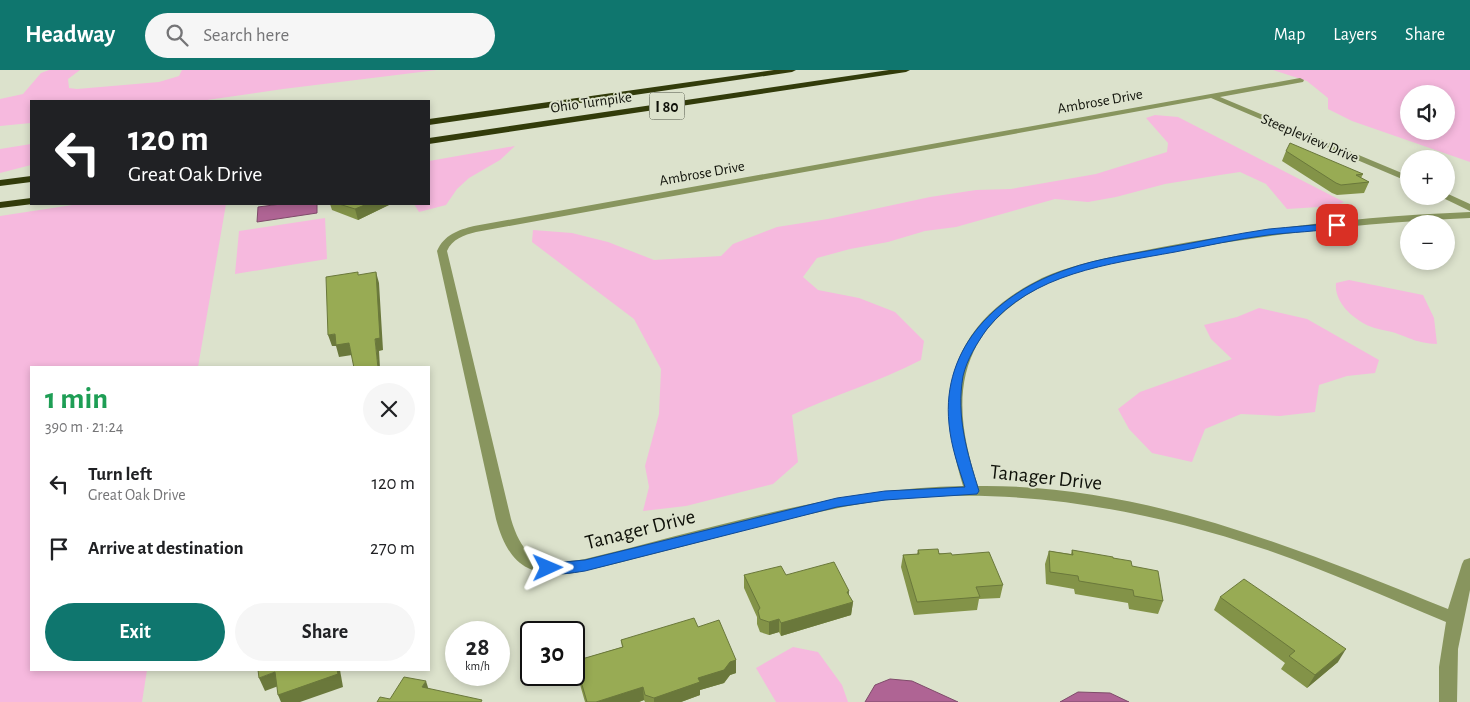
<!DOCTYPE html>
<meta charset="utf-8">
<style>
:root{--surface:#fff;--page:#f6f6f6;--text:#202124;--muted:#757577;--accent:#0f766e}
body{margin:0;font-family:"Alegreya Sans",sans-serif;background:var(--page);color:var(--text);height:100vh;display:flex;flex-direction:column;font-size:19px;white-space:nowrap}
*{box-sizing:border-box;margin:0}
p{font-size:16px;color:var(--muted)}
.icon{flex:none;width:28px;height:28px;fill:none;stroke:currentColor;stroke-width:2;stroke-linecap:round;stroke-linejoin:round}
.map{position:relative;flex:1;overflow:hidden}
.panel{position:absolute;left:30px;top:296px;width:400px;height:305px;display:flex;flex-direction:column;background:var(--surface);border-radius:0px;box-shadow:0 2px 8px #0003}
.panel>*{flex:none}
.banner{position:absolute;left:30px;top:30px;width:400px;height:105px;border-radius:0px;box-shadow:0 2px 8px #0003;background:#202124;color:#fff;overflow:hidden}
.tools{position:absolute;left:1400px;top:15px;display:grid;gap:10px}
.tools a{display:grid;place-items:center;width:55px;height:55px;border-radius:50%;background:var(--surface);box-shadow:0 2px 8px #0003;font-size:25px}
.speed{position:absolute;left:445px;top:551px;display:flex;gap:10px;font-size:25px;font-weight:700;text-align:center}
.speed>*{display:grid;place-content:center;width:65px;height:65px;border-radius:50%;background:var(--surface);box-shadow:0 2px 8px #0003;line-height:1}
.speed small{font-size:12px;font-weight:400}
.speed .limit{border:2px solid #111;border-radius:8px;background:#fff;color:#111}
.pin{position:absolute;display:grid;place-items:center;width:42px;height:42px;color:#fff;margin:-21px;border-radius:10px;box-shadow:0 2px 8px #0006}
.me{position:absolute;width:55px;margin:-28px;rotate:89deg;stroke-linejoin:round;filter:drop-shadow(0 0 4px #0008)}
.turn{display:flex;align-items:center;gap:18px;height:105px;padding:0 15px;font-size:22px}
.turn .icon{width:65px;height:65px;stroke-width:2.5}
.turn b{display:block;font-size:35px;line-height:42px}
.round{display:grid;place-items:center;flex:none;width:52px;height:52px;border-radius:26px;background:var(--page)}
.overview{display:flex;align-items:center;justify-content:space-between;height:85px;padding:0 15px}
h1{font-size:30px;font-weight:700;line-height:38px;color:#1e9e55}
.primary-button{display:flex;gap:10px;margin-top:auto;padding:10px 15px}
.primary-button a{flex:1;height:58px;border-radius:30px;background:var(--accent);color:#fff;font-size:20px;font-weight:700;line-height:58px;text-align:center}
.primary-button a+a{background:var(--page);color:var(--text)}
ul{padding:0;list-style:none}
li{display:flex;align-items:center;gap:15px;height:65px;padding:0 15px}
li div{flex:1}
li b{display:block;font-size:19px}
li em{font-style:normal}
header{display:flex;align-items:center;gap:30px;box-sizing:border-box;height:70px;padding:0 25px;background:var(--accent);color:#fff}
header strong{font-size:24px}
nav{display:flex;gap:28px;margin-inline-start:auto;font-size:18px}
.search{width:350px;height:45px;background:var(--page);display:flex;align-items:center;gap:12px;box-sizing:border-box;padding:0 18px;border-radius:28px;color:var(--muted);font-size:19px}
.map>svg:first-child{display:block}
.green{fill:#f6b9de;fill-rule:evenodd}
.water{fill:#af6494;stroke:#7f4b6a}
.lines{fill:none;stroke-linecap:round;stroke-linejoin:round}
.street{fill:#88955e;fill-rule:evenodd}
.highway{fill:#323b0a;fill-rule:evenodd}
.wall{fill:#839348}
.shaded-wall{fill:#6a783b}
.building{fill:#98ab54;stroke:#6a783b}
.route{fill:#1a73e8;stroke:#114b97}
.labels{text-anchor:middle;stroke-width:4;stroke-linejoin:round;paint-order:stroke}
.far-street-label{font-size:15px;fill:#0f1109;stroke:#dce2cc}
.shield{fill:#dce2cc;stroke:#4c5044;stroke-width:1}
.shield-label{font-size:16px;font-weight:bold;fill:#0f1109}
.near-street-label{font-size:21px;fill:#0f1109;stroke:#dce2cc}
</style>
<header>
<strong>Headway</strong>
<div class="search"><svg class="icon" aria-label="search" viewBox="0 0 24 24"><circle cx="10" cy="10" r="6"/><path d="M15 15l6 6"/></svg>Search here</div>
<nav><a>Map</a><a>Layers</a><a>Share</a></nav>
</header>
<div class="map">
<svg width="1470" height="632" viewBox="0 0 1470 632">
<rect width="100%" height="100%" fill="#dce2cc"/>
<!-- green -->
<g class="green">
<polygon points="49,0 80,0 68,9 69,18 77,19 159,12 179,6 182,0 437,0 283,19 200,31 31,31 31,53 0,56 0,29 23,24 41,3"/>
<path d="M1273 0H1470V92L1352 51 1328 39V28L1307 11ZM1409 24H1446V61H1409Z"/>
<path d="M1155 45 1178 47 1344 132 1335 136 1287 139 1266 114 1240 102 1220 105 1165 114 1116 127 1088 132 1055 129 956 157 925 161 888 172 850 179 817 188 803 207 818 220 859 228 895 242 924 271 921 290C879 312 834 325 792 345L798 392 773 414 686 436 643 441 649 417 645 396 659 344 661 299 634 249 532 172 533 160 572 163 608 172 654 190 721 186 733 174 777 157 828 149 930 127 976 120 1011 119 1096 104 1167 82 1168 73 1146 48Z"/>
<polygon points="31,74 31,95 0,103 0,79"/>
<polygon points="515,76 500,90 469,108 457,119 446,135 419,142 414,134 429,134 429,91"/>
<polygon points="79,134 226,134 198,297 31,298 31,600 147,600 142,632 0,632 0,146"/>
<polygon points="325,148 327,189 235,204 239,161"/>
<path d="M1349 210 1423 225 1434 248 1437 274C1416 273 1411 268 1392 262 1385 260 1376 259 1369 256 1352 248 1334 232 1336 213Z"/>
<polygon points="1259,238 1307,249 1379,290 1375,303 1347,306 1319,315 1315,342 1280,346 1241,344 1205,359 1192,392 1152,383 1129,359 1118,339 1140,322 1232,289 1211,269 1204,255 1237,247"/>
<polygon points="793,577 818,582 842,615 848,632 776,632 756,598"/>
</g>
<!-- water -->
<g class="water">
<polygon points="281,134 317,134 317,143 257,152 258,137"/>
<polygon points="890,609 912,611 958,632 865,632 875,615"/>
<polygon points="1078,622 1110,623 1129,632 1060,632"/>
</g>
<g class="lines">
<!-- street -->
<g class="street">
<path d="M1300 8 1304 10 1303 12 1220 27 1409 106V112L1211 28 476 162C464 165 452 169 447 181L511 449C524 493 543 496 585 489 710 459 834 418 963 416 949 369 940 319 966 274 983 244 1012 223 1042 208 1080 191 1122 185 1162 177 1263 158 1367 146 1470 142V148C1370 152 1268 164 1170 182 1134 189 1097 194 1063 207 1030 220 996 242 978 273 952 319 963 369 978 416 1143 414 1298 479 1448 539L1462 494 1464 490 1470 488V520L1458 579 1457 632H1439V597L1446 552C1385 527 1326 500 1264 479 1136 436 995 412 860 434 792 446 724 466 657 483 628 490 598 499 568 504 525 507 507 490 496 449L437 181C444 165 458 160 474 156Z"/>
<polygon points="1446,123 1470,134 1470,141 1443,128 1442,126 1446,126"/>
</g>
<!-- highway -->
<g class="highway">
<polygon points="774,0 796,0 792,2 429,55 429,49"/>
<polygon points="889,0 910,0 906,2 429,74 429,68"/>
<polygon points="31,106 31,112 0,116 0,110"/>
<polygon points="31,128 31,134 33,134 0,138 0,132"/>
</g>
</g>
<!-- wall -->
<g class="wall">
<polygon points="1286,81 1363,104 1361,108 1369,112 1364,123 1337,125 1332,123 1282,91"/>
<polygon points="330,134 391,134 358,150 332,140"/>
<polygon points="918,480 952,485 1003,515 1000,528 979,529 977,540 914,545 901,497 903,485 917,484"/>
<polygon points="1072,480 1113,488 1132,496 1163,531 1158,544 1129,539 1128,533 1075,524 1074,519 1046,514 1045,494 1049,481 1071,484"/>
<polygon points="744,505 786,505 849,526 853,532 851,545 781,566 779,562 769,565 760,562 757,554 757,547 744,518"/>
<polygon points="1220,527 1338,592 1307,618 1281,599 1285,593 1214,540"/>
<polygon points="698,557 736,590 736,603 730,605 724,613 700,620 700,625 681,632 645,632 644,630 639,632 585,632 577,604 575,591 622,577 621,570"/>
</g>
<!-- shaded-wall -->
<g class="shaded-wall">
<polygon points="367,134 391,134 358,150 355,139"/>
<polygon points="376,202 379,213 383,280 379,281 380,298 378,298 375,269"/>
<polygon points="335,264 349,273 352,285 339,287 336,276 332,276 328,265"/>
<polygon points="849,521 848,534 853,532 851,545 781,566 781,553"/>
<polygon points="779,549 779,562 769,565 769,552"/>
<polygon points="1346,579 1338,592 1307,618 1315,605"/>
<polygon points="736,590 736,603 730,605 724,613 700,620 700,625 681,632 654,632 654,628 698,608 730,592"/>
<polygon points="337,600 340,600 343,617 300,632 281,632 278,625"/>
<polygon points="275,602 281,615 265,621 259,608"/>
<polygon points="426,611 430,624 422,617"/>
<polygon points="643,617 644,630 639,632 596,632"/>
</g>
<!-- building -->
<g class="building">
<polygon points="1290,73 1363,104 1356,105 1369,112 1341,115 1336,113 1286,81"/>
<polygon points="339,134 367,134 355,139"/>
<polygon points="358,202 358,205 376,202 380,268 375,269 378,298 354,298 349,273 336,275 335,264 328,265 326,207"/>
<polygon points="938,479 939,484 951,483 952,485 989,482 1003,515 976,517 980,527 917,532 903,485 919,484 918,480"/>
<polygon points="1072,480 1113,487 1113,488 1131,491 1132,496 1158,501 1163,531 1134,526 1133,520 1079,511 1078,506 1050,502 1049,481 1073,485"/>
<polygon points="834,492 849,521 847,522 853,532 781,553 779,549 769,552 760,549 758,541 760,538 744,505 781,496 786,505"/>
<polygon points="1244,509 1346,579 1315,605 1289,586 1295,581 1220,527"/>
<polygon points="694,548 698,557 719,550 736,590 730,592 724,600 698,608 700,612 654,628 645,625 643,617 596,632 587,632 575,591 623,577 621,570"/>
<polygon points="258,600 337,600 338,604 278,625 275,602 259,608"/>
<polygon points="404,607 426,611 422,617 482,630 481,632 377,632 380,627 390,629"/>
</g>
<!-- route -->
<path class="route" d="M1337 153 1341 155 1340 157C1317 162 1292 162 1268 165 1237 169 1206 176 1175 182 1109 194 1032 203 987 259 977 273 967 289 963 306 956 347 967 382 979 421L977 424 885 430 837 437 585 501C571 503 556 506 543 502L540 498 543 494 585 490 837 428 885 421 965 417C958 396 951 376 949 354 941 276 999 222 1068 199 1099 188 1132 184 1164 178 1199 172 1234 164 1269 159 1291 157 1314 155 1337 153Z"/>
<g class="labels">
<!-- far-street labels -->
<g class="far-street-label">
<text transform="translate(1100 31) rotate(-10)" y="5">Ambrose Drive</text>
<text transform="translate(591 32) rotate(-8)" y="5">Ohio Turnpike</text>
<text transform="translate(1310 68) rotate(23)" y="5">Steepleview Drive</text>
<text transform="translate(702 103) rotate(-10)" y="5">Ambrose Drive</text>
</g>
<!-- shield labels -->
<rect class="shield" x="649.5" y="22.5" width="35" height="27" rx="4"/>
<g class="shield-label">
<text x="667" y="42">I 80</text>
</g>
<!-- near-street labels -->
<g class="near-street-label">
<text transform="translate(1046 407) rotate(6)" y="7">Tanager Drive</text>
<text transform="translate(640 459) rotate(-14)" y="7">Tanager Drive</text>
</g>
</g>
</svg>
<div class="tools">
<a><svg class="icon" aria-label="sound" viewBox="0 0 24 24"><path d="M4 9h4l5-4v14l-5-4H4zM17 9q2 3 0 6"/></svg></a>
<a>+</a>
<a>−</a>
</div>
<div class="speed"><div>28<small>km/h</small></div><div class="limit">30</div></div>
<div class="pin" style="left:1337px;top:155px;background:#d93025"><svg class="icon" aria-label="arrive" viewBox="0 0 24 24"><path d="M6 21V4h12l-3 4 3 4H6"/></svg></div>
<svg class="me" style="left:548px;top:498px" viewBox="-20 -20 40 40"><path d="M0-17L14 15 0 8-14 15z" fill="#1a73e8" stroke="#fff" stroke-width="4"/></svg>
<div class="banner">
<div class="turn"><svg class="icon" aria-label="left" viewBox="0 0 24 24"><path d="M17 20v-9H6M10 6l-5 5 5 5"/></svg><div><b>120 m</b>Great Oak Drive</div></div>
</div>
<section class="panel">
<div class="overview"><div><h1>1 min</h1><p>390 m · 21:24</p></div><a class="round"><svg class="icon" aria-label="close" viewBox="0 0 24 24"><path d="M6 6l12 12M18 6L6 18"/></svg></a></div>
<ul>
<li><svg class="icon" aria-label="left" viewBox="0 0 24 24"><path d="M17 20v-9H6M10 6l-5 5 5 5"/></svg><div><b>Turn left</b><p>Great Oak Drive</p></div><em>120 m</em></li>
<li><svg class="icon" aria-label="arrive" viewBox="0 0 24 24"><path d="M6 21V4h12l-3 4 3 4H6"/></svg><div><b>Arrive at destination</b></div><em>270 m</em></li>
</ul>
<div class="primary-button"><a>Exit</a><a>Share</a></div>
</section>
</div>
